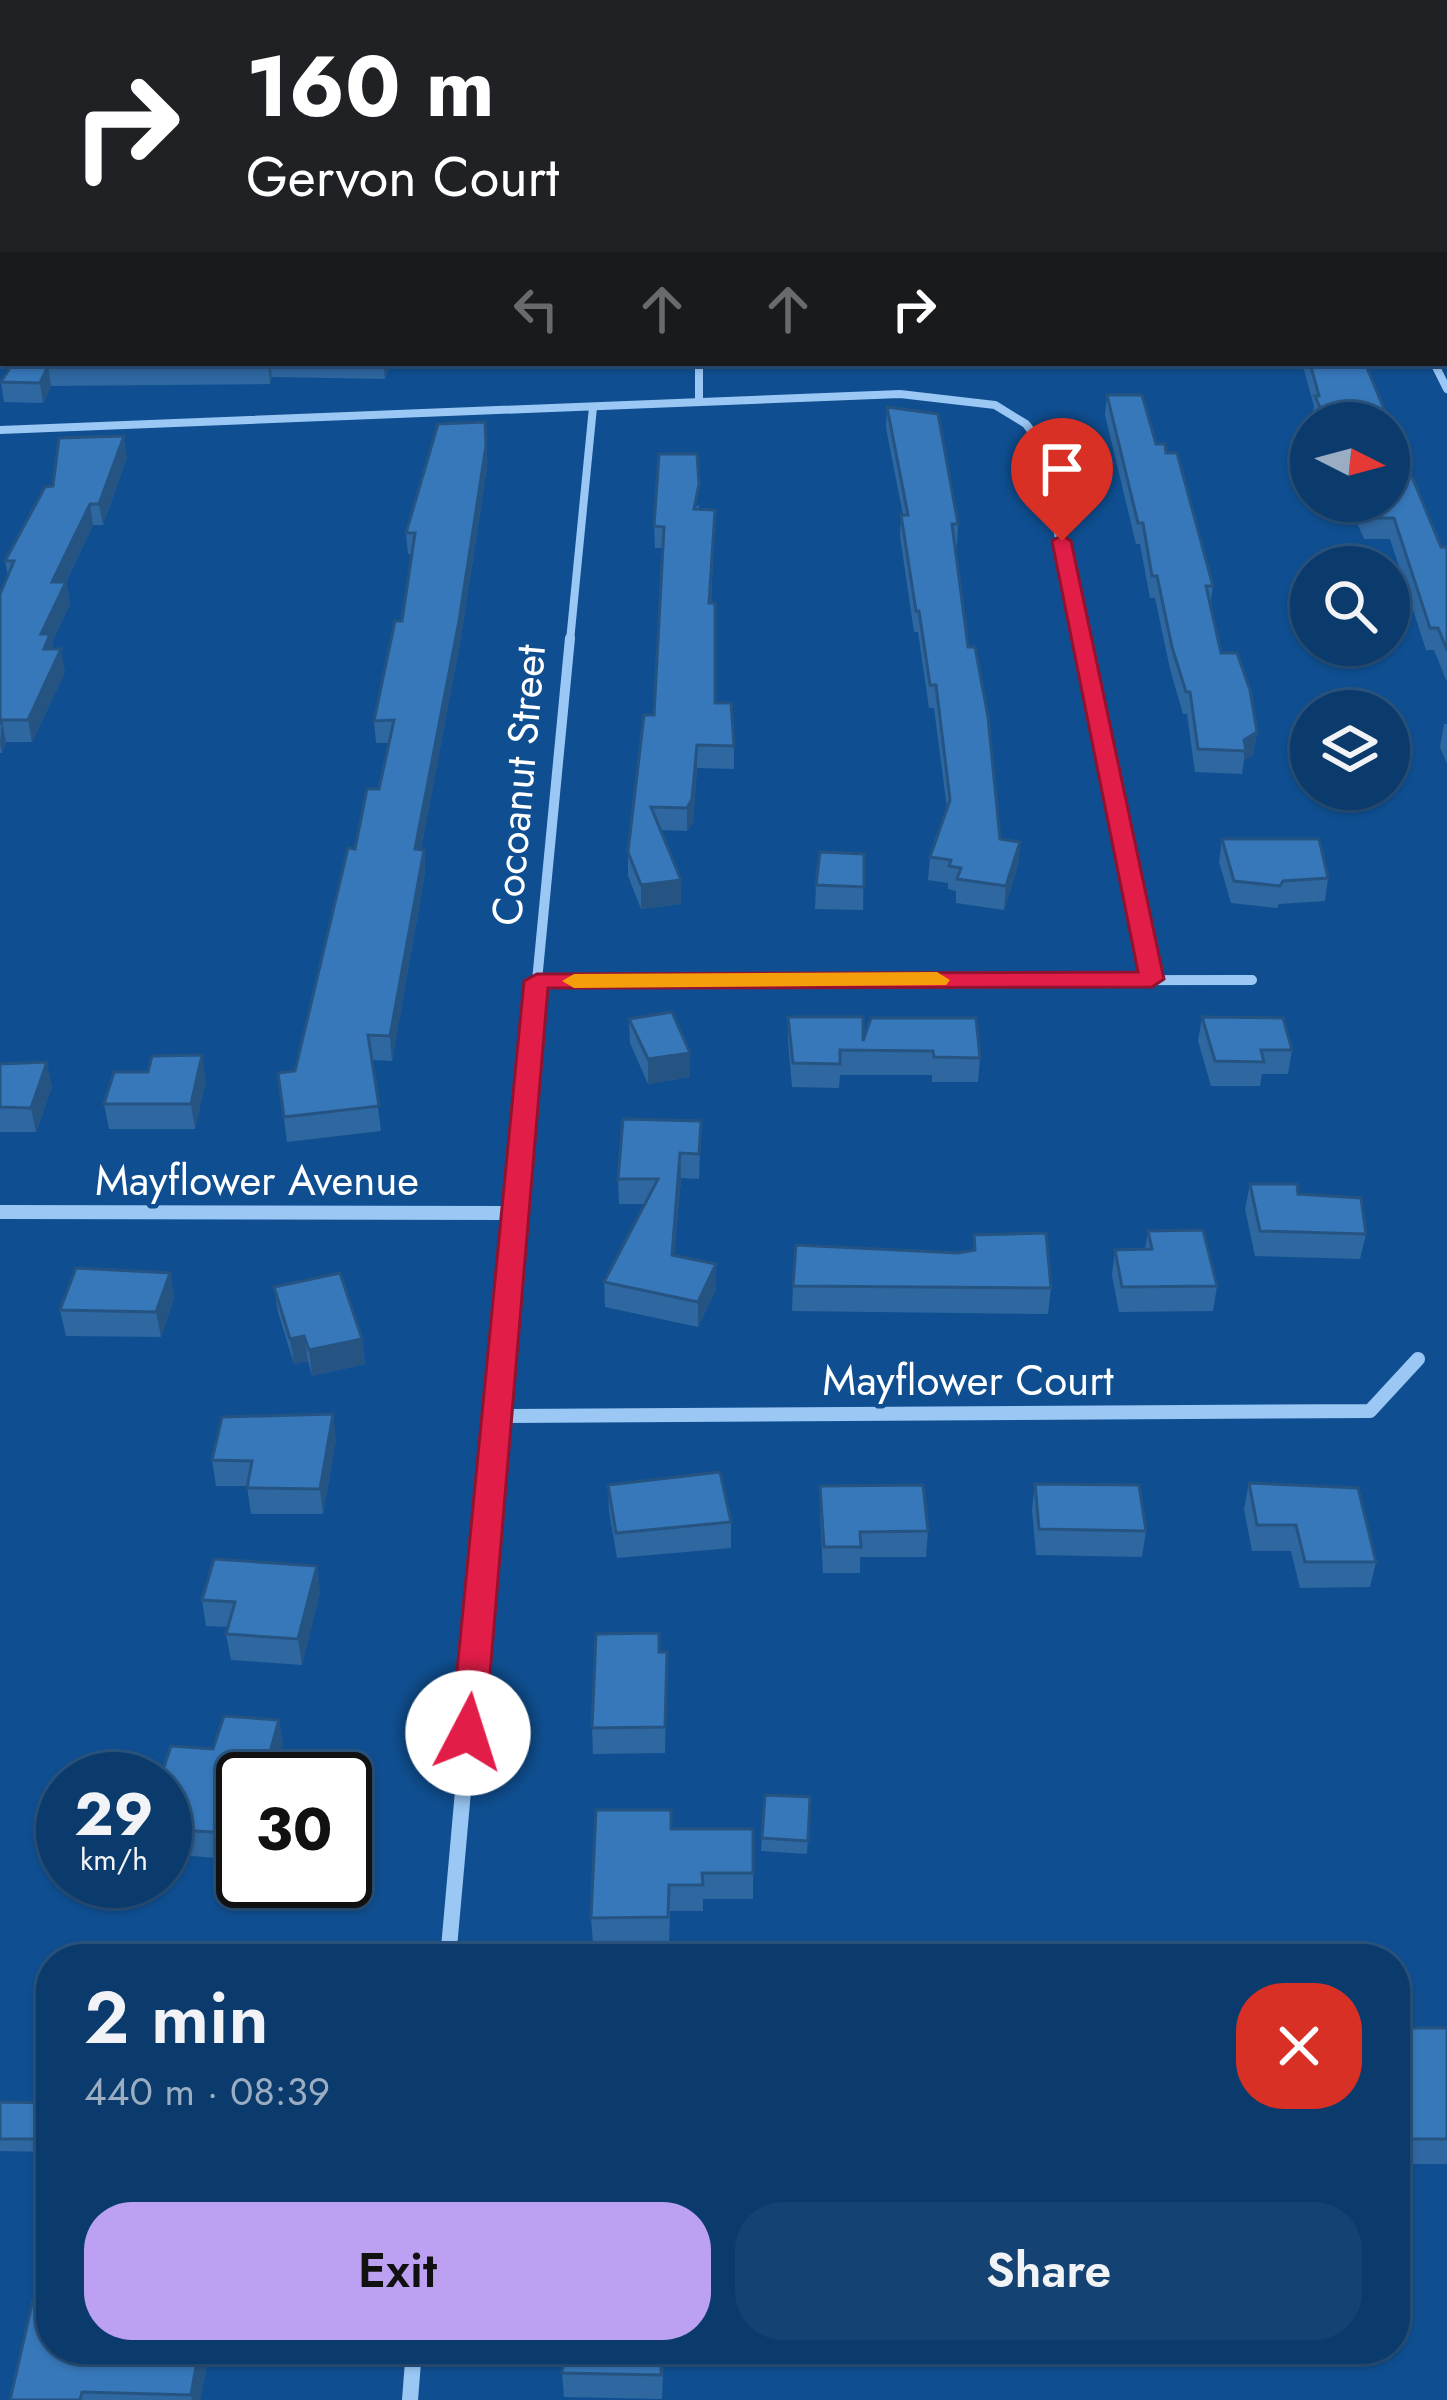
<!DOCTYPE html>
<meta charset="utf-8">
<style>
:root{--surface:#0b3b6d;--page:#144272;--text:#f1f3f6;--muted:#9aadc2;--line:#2b5580;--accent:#bca0f2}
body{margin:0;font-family:Jost,sans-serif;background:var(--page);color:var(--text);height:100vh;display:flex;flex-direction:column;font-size:45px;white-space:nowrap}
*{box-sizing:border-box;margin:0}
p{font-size:39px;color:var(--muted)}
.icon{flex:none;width:66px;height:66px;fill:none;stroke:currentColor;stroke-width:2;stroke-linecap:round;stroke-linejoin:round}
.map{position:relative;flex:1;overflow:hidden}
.drawer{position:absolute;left:36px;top:1944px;width:1374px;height:420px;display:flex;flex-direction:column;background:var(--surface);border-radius:48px;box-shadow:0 3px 9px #0004,0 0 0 3px var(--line)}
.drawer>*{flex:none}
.top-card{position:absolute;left:0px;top:0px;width:1449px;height:366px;box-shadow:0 3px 9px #0004,0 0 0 3px var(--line);background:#202124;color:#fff;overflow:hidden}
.needle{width:78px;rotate:96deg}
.fabs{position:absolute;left:1290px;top:402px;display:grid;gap:24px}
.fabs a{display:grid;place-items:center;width:120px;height:120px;border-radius:50%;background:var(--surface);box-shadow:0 3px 9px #0004,0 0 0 3px var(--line);font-size:60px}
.speed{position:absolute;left:36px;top:1752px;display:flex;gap:24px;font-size:60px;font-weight:700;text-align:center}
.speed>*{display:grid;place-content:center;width:156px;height:156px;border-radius:50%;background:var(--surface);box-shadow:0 3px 9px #0004,0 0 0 3px var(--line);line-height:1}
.speed small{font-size:30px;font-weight:400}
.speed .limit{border:6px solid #111;border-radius:18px;background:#fff;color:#111}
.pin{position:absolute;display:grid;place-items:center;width:102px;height:102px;color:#fff;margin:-123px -51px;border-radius:50% 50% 50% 0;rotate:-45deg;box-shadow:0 0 12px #0007}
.pin .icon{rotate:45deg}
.me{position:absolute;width:132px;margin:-66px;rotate:5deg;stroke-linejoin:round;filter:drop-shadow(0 0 9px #0008)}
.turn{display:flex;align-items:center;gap:42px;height:252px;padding:0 48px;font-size:54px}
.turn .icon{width:156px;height:156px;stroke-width:2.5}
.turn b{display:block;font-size:84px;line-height:102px}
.lanes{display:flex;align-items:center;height:114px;padding:0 48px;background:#0003;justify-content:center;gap:60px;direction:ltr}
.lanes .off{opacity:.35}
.round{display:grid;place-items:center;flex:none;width:126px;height:126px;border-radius:48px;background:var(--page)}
.overview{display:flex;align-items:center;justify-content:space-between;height:204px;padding:0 48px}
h1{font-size:72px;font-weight:600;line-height:90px}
.button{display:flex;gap:24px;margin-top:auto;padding:24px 48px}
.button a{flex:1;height:138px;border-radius:48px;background:var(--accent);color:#111;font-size:48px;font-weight:600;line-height:138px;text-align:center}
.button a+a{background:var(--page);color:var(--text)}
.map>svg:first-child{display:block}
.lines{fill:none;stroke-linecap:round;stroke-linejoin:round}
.street-far4{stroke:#9ac7f4;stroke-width:6}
.street-far3{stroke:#9ac7f4;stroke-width:8}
.street-far2{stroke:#9ac7f4;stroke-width:10}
.street-far1{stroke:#9ac7f4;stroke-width:14}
.street{stroke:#9ac7f4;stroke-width:16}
.wall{fill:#2f67a0}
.shaded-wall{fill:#265482}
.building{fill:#3778ba;stroke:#265482;stroke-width:3}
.route{fill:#e11d48;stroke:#92132f;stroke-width:3}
.slow{fill:#f59e0b}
.labels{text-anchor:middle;stroke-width:9;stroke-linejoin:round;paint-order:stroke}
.street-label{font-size:42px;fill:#fff;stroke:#0f4f91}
</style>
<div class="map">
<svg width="1447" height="2400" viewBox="0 0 1447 2400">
<rect width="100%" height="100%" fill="#0f4f91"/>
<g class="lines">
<!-- street-far4 -->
<polyline class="street-far4" points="0,278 3,272"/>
<!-- street-far3 -->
<g class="street-far3">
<polyline points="699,363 699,402"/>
<polyline points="1434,363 1447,389"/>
<polyline points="0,430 900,394 995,405 1026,424 1038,440 1081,641"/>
<polyline points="570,641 593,407"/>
</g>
<!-- street-far2 -->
<g class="street-far2">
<polyline points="1080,638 1152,979"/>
<polyline points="537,981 1252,980"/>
<polyline points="526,1095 570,638"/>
</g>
<!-- street-far1 -->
<g class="street-far1">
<polyline points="0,1212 514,1213"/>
<polyline points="496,1416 1370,1411 1418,1359"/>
<polyline points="473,1671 526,1092"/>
</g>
<!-- street -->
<g class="street">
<polyline points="448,1959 474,1668"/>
<polyline points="410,2400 414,2349"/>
</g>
</g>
<!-- wall -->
<g class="wall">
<polygon points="13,363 390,363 385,379 272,377 270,384 51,386 43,403 4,402 1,382"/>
<polygon points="839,363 874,363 874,367 839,366"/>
<polygon points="1302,363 1365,363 1441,547 1447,550 1447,682 1434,650 1426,650 1390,539 1364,539 1348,501 1389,501 1389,423 1315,423 1312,416 1314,406"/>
<polygon points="1107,395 1166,453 1213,586 1210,606 1221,653 1257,732 1253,755 1244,760 1242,774 1195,772 1187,714 1183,714 1170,669 1155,598 1150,598 1140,544 1136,544 1105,415"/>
<polygon points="887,407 958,524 957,545 955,545 968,647 1000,839 1020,842 1018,865 1004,910 956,903 956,891 948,889 948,883 928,880 930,857 947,808 934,708 929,708 918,632 914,632 900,536 901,515 903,515 886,428"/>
<polygon points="485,422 487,467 460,643 421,849 424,850 425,873 392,1061 372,1060 381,1131 287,1142 278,1073 295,1071 355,849 379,789 389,743 376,743 374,721 402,621 412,554 408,554 406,533"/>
<polygon points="127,457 103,525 93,525 66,582 70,604 52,642 53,649 65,672 32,742 6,742 2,753 0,753 0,594 8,576 5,561 53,486"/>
<polygon points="699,505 699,509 715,510 711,603 715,703 734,746 734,769 697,768 693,822 687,831 661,830 681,880 681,904 641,909 628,876 628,852 654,715 662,548 655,548 654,526"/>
<polygon points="1444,724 1447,724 1447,764 1440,747"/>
<polygon points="1222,839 1328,878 1325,901 1279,904 1277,908 1231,903 1219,862"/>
<polygon points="864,854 863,910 815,909 816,885"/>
<polygon points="788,1017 863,1041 980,1058 978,1082 932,1082 932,1075 840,1075 839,1088 792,1087 788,1041"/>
<polygon points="1202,1017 1292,1050 1288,1074 1262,1074 1260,1086 1211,1086 1198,1041"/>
<polygon points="629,1019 690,1053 690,1077 648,1084 630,1043"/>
<polygon points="0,1064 52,1087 36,1132 0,1132"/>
<polygon points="148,1072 206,1080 195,1129 109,1129 104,1104"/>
<polygon points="701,1121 699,1179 681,1178 674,1256 716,1289 698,1327 605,1307 604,1282 645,1204 619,1204 618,1179"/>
<polygon points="1250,1184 1366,1234 1360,1259 1255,1256 1245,1209"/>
<polygon points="1148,1231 1217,1286 1213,1311 1119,1312 1112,1275 1115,1250 1145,1249"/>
<polygon points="974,1235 1051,1288 1048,1314 792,1311 793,1286 973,1250"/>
<polygon points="170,1273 174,1298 161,1337 66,1336 60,1310"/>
<polygon points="274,1287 362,1339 365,1364 312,1376 308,1361 294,1364 278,1312"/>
<polygon points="336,1439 323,1514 251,1514 247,1486 216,1486 212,1460"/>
<polygon points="1249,1483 1376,1562 1370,1587 1300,1588 1291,1551 1252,1551 1244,1509"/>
<polygon points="1035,1484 1146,1531 1142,1557 1036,1555 1032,1509"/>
<polygon points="608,1485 731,1522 731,1548 617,1558 609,1511"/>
<polygon points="820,1486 928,1531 926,1557 860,1557 860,1573 823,1573 820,1511"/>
<polygon points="320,1592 302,1665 231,1660 226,1634 228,1627 206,1626 202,1600"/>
<polygon points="660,1652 667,1652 665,1753 593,1754 592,1728"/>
<polygon points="279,1720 283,1745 281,1753 288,1753 293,1779 243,1779 243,1860 165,1854 165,1779"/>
<polygon points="765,1795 810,1797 807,1854 761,1851"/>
<polygon points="671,1829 753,1829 753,1899 703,1899 703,1911 670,1911 669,1943 593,1943 591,1918"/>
<polygon points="1395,2028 1447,2028 1447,2164 1402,2164 1399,2152 1395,2152"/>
<polygon points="0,2102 51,2103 51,2152 0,2151"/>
<polygon points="664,2349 662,2399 564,2397 562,2373"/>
<polygon points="208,2360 200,2400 10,2400"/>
</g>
<!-- shaded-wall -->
<g class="shaded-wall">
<polygon points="3,114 3,136 0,141 0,119"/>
<polygon points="268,363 270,363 272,377 270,384"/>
<polygon points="383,363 390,363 385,379"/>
<polygon points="48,366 51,386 43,403 40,383"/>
<polygon points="124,436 127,457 103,525 99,504"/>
<polygon points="486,446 487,467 460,643 417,873 415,849"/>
<polygon points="90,504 93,525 55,604 52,582"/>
<polygon points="66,582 70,604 52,642 54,656 48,671 41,634"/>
<polygon points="61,649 65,672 32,742 28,720"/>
<polygon points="2,720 6,742 2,753 0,744"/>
<polygon points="1257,732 1253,755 1244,760 1244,740"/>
<polygon points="697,745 697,768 693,822 687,831 687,808"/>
<polygon points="1020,842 1018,865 1004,910 1006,886"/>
<polygon points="424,850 425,873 392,1061 390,1036"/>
<polygon points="681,880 681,904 641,909 641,885"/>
<polygon points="690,1053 690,1077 648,1084 648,1059"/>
<polygon points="202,1055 206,1080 195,1129 191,1104"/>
<polygon points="47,1062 52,1087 36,1132 31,1108"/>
<polygon points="680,1153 681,1178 672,1280 672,1255"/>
<polygon points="716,1264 716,1289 698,1327 698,1302"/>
<polygon points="170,1273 174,1298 161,1337 156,1312"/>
<polygon points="304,1336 308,1361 294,1364 290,1339"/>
<polygon points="362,1339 365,1364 312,1376 309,1350"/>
<polygon points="333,1414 336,1439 323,1514 320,1489"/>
<polygon points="317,1566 320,1592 302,1665 298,1639"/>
<polygon points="279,1720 283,1745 274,1778 270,1752"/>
<polygon points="288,1753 293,1779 282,1779"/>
<polygon points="51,2120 51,2152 47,2139"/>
<polygon points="199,2349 205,2349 208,2360 200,2400 192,2400 191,2395"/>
</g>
<!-- building -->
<g class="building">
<polygon points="36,0 73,0 71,3 34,3"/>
<polygon points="197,0 647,0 647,2 195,3"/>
<polygon points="756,0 797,0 797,3 755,3"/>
<polygon points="852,0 987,0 987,3 853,3"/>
<polygon points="1321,0 1447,0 1447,6 1446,3 1323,3"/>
<polygon points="3,49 3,114 0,119 0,53"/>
<polygon points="1446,111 1447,112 1447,167 1446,167"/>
<polygon points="13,363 268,363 48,366 40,383 1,382"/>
<polygon points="1310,363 1365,363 1441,547 1446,547 1447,550 1447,650 1438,628 1430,628 1394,518 1367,518 1360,501 1389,501 1389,423 1327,423 1315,396 1319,396"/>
<polygon points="1107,395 1142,395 1156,444 1165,444 1166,453 1177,453 1213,586 1206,586 1221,653 1237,653 1250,690 1257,732 1244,740 1246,751 1198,749 1190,692 1186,692 1172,647 1157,576 1152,576 1143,523 1138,523"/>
<polygon points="887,407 938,414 958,524 952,524 968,647 975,647 988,717 1000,839 1020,842 1006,886 957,879 961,868 949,866 951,860 930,857 950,800 936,685 930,685 919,611 916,611 901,515 908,515"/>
<polygon points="485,422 486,446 459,621 415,849 424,850 390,1036 368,1035 379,1106 284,1117 278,1073 295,1071 348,848 355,849 367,789 379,789 394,720 374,721 395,621 402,621 415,533 406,533 438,424"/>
<polygon points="124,436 99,504 90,504 52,582 66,582 41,634 50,634 44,649 61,649 28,720 2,720 0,724 0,594 14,561 5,561 45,487 53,486 59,438"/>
<polygon points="659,454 697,454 699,484 694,509 715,510 709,603 715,603 715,703 731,703 734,746 697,745 692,799 687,808 651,807 681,880 641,885 628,852 644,715 654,715 664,527 654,526"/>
<polygon points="1222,839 1319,839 1328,878 1283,881 1280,886 1234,881"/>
<polygon points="820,852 864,854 864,887 816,885"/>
<polygon points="672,1012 690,1053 648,1059 629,1019"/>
<polygon points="788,1017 863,1017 863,1041 871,1018 976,1018 980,1058 934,1057 933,1051 840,1050 840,1064 793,1063"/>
<polygon points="1202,1017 1283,1018 1292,1050 1261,1050 1264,1062 1215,1061"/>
<polygon points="202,1055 191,1104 104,1104 114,1072 148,1072 152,1056"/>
<polygon points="47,1062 31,1108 0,1107 0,1064"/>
<polygon points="623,1119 701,1121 699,1154 680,1153 672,1255 716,1264 698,1302 604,1282 658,1179 618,1179"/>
<polygon points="1250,1184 1297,1184 1298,1194 1361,1198 1366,1234 1260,1231"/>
<polygon points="1203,1230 1217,1286 1122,1287 1115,1250 1152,1249 1148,1231"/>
<polygon points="1046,1233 1051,1288 793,1286 796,1245 958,1253 975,1250 974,1235"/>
<polygon points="76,1268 170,1273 156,1312 60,1310"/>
<polygon points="340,1273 362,1339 309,1350 304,1336 290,1339 274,1287"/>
<polygon points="333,1414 320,1489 247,1488 252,1461 212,1460 222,1417"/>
<polygon points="720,1472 731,1522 616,1533 608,1485"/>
<polygon points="1249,1483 1358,1488 1376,1562 1305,1562 1296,1525 1257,1525"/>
<polygon points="1035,1484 1139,1485 1146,1531 1039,1529"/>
<polygon points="923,1485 928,1531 860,1532 861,1547 824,1547 820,1486"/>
<polygon points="214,1559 317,1566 298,1639 226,1634 235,1602 202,1600"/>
<polygon points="659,1633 659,1652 667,1652 665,1727 592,1728 596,1634"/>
<polygon points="224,1716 279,1720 270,1752 288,1753 282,1779 243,1779 243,1834 165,1829 165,1779 160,1779 171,1746 213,1749"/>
<polygon points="765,1795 810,1797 808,1841 762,1838"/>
<polygon points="596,1810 671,1810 671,1829 753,1829 753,1873 702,1873 703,1885 669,1885 668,1917 591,1918"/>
<polygon points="1395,2028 1447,2028 1447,2139 1409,2139 1406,2127 1395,2127 1395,2094 1399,2094 1395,2076"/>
<polygon points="0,2102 51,2103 51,2120 47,2139 0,2139"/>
<polygon points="33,2300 51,2301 51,2349 199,2349 191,2395 82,2392 80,2400 10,2400"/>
<polygon points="564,2349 662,2349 661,2375 562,2373"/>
</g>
<!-- route -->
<polygon class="route" points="1062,535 1071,541 1164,979 1152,987 548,988 485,1733 480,1742 468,1746 456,1742 451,1733 524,981 537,974 1138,972 1052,541"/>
<!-- slow -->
<polygon class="slow" points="937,972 950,980 946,985 574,988 562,981 574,974"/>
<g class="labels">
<!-- street labels -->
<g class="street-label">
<text transform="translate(518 785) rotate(-85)" y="15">Cocoanut Street</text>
<text x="257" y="1195">Mayflower Avenue</text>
<text x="968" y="1395">Mayflower Court</text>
</g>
</g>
</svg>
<div class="fabs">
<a><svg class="needle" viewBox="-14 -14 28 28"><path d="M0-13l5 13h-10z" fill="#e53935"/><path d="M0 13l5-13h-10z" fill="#9aadc2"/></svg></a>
<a><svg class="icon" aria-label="search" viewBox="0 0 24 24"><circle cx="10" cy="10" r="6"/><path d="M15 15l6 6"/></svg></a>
<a><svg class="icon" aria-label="layers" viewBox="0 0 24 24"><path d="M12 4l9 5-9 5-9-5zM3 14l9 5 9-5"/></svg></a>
</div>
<div class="speed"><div>29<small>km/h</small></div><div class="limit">30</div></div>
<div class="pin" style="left:1062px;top:541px;background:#d93025"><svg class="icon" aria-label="arrive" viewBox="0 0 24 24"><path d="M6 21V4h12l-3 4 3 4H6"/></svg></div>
<svg class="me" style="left:468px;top:1733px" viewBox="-20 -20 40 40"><circle r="19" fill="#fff"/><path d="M0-13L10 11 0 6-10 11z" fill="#e11d48"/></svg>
<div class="top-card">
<div class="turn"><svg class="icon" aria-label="right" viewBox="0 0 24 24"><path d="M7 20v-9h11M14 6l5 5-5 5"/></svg><div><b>160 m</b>Gervon Court</div></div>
<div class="lanes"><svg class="icon off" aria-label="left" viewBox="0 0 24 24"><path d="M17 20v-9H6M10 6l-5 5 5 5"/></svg><svg class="icon off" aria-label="ahead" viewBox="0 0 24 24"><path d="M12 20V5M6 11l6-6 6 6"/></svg><svg class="icon off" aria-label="ahead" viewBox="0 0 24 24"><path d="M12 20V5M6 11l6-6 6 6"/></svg><svg class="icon" aria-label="right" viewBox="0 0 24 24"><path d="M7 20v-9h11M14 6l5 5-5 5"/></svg></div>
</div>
<section class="drawer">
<div class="overview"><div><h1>2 min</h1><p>440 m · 08:39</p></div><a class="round" style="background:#d93025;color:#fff"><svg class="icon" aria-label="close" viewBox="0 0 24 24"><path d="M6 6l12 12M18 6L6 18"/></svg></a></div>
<div class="button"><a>Exit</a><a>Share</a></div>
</section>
</div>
